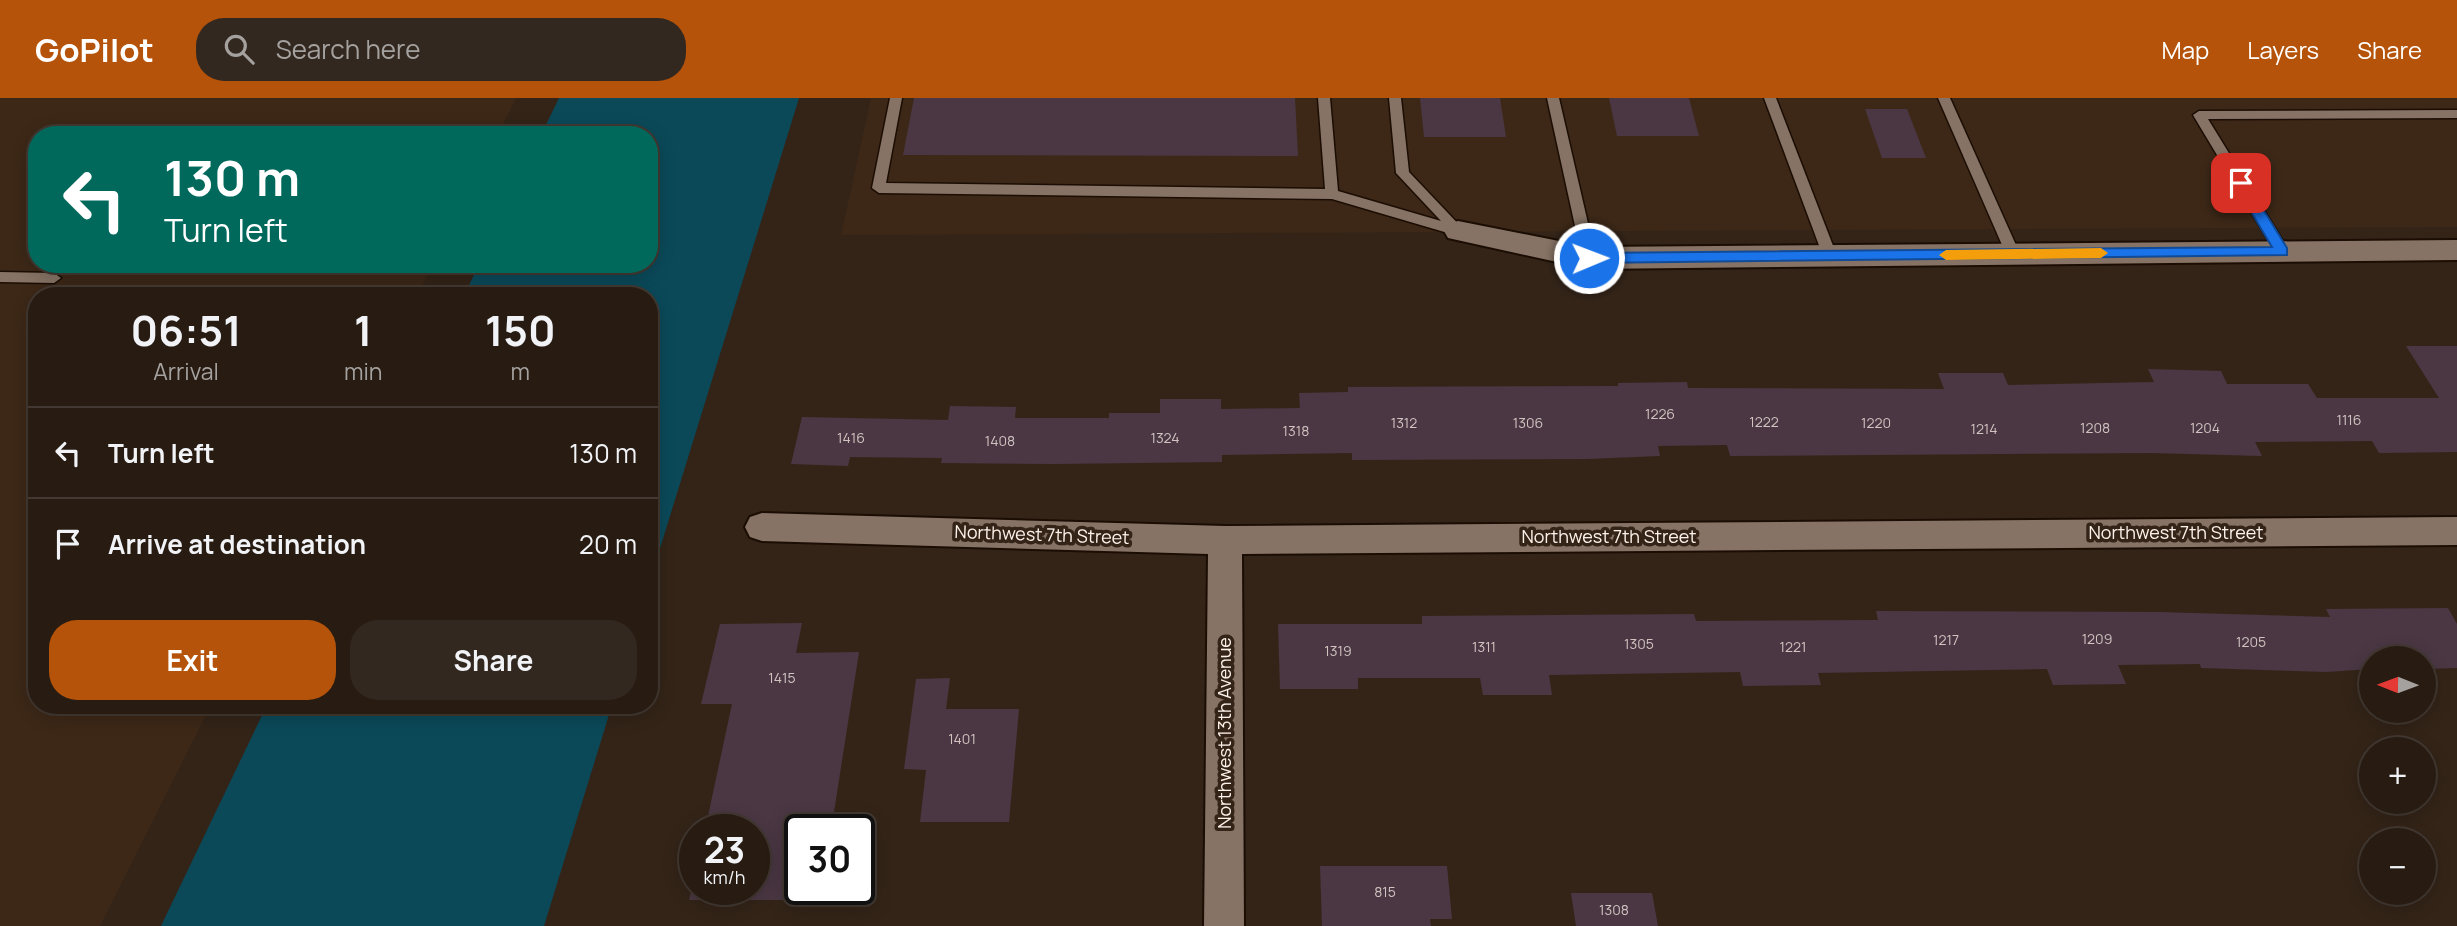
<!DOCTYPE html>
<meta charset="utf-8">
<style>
:root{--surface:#271b12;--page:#332820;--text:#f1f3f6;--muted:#a4a19f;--line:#433932;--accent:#b45309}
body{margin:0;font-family:Manrope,sans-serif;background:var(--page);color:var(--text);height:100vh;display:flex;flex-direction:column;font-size:26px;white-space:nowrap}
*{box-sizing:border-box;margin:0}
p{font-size:23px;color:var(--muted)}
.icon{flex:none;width:38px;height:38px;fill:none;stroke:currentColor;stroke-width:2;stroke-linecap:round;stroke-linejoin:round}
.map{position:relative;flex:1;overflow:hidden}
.panel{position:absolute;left:28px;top:189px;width:630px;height:427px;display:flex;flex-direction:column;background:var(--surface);border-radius:28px;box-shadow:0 4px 18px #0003,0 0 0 2px var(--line)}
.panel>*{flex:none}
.hud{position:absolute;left:28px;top:28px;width:630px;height:147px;border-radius:28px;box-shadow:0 4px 18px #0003,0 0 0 2px var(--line);background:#00695c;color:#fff;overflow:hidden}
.needle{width:46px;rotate:271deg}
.fabs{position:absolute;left:2359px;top:548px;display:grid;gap:14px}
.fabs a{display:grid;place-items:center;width:77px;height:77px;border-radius:50%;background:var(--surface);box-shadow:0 4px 18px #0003,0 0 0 2px var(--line);font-size:35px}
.speed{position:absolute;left:679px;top:716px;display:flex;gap:14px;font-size:35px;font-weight:700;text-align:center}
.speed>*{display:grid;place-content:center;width:91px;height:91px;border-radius:50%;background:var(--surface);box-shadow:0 4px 18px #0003,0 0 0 2px var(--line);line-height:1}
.speed small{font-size:18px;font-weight:400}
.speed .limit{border:4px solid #111;border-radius:10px;background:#fff;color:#111}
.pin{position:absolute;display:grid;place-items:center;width:60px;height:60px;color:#fff;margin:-30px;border-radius:14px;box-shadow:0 4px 10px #0006}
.me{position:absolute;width:77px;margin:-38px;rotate:89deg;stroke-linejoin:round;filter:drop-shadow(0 0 5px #0008)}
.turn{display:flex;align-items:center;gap:24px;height:147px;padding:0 21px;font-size:32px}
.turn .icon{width:91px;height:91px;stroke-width:2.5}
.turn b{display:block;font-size:49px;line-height:60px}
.eta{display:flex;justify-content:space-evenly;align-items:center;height:119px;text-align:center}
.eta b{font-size:42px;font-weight:700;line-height:49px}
.cta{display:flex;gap:14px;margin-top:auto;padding:14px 21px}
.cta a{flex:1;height:80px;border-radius:28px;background:var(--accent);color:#fff;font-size:28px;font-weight:700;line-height:80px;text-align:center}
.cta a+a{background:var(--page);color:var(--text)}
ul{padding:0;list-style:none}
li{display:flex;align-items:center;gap:21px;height:91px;padding:0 21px;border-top:2px solid var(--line)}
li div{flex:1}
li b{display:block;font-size:26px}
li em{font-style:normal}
header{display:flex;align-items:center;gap:42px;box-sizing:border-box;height:98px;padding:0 35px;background:var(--accent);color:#fff}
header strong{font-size:33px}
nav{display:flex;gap:38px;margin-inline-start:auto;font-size:24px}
.search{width:490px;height:63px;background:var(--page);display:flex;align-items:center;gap:18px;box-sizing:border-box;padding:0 24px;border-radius:28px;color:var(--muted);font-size:26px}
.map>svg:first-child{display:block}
.built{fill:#3d2817}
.water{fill:#0b4959}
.building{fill:#4a3743}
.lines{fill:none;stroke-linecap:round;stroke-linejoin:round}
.service-casing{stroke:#1b0d03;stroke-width:3}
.minor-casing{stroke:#1b0d03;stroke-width:4}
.service{fill:#867365;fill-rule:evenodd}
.minor{fill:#867365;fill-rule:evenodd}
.route{fill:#1a73e8;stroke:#114b97;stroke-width:2}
.slow{fill:#f59e0b}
.labels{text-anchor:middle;stroke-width:7;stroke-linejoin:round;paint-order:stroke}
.number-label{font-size:14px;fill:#d0c3c0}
.street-label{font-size:18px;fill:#fdf2ea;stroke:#342418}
</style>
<header>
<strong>GoPilot</strong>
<div class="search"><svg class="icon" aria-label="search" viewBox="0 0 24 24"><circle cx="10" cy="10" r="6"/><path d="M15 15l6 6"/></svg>Search here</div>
<nav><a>Map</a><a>Layers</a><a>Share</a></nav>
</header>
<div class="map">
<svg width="2457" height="828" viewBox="0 0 2457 828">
<rect width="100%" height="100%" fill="#342418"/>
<!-- built -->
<g class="built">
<polygon points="0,0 516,0 498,37 37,37 37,166 433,166 417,198 37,198 37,607 211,607 100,828 0,828"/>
<polygon points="871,0 2457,0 2457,129 841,137"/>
</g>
<!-- water -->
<g class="water">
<polygon points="559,0 799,0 649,486 649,198 464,198 479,166 649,166 649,37 541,37"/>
<polygon points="267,607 612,607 544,828 161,828"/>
</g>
<!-- building -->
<g class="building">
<polygon points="914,0 1295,0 1298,58 903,57"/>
<polygon points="1420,0 1500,0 1506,39 1424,39"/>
<polygon points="1609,0 1689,0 1699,38 1617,38"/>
<polygon points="1865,11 1907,11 1926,60 1882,60"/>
<polygon points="2406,248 2457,248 2457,354 2379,355 2372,343 2255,344 2262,358 2152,355 1730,358 1727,347 1658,348 1660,358 1587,361 1352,362 1352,355 1222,357 1222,364 1054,366 941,365 942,360 850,359 848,368 791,366 802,319 948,322 950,308 1016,309 1015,320 1109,320 1109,315 1160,315 1160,301 1221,301 1221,311 1300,310 1299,295 1348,294 1348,289 1618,288 1618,285 1687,284 1688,290 1944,291 1938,275 2003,275 2008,287 2154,284 2148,271 2221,273 2227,286 2308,286 2317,300 2439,300"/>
<polygon points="2448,510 2457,526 2457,570 2424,571 2424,560 2371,560 2371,571 2326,574 2201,570 2200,566 2118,567 2126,586 2053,587 2047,571 1818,575 1821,587 1743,588 1740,574 1549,577 1552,597 1483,597 1480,580 1358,580 1358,591 1280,591 1278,526 1422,526 1422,518 1694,516 1696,523 1878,522 1876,513 2159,514 2330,519 2326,511"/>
<polygon points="802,525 796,555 859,554 834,714 815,714 812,732 800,732 800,802 689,802 695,778 695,791 754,791 754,732 705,732 732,606 701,606 720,526"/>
<polygon points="950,580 946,611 1019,611 1009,724 920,724 926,672 904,671 916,581"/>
<polygon points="1320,768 1447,768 1452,821 1430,821 1431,828 1322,828"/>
<polygon points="1571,795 1652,795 1658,828 1576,828"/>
</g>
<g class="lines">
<!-- service casing -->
<g class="service-casing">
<g id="service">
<polygon points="890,0 902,0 886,85 1325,91 1318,0 1330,0 1338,93 1441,123 1396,75 1389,0 1401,0 1409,74 1465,133 1458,138 1332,101 879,95 872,90"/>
<polygon points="1547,0 1559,0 1596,160 1589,165 1582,160"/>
<polygon points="1764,0 1776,0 1837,158 1835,162 1830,163 1823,158"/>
<polygon points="1938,0 1950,0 2020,156 2018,160 2013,161 2006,156"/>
<polygon points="2457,12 2457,20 2208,21 2289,153 2282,158 2277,157 2193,17 2199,13"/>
<polygon points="0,174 54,175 61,180 54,185 0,184"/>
</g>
</g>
<!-- minor casing -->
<g class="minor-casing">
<g id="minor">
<polygon points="1458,123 1589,149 2457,142 2457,162 1589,171 1448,140 1444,133 1448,126"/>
<polygon points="762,415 1225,428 2457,419 2457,447 1242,456 1244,828 1204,828 1208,456 762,443 750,439 745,429 750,419"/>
</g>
</g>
<!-- service -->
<use href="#service" class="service"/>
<!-- minor -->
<use href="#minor" class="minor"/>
</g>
<!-- route -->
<polygon class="route" points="2241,81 2245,82 2287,150 2287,157 1589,165 1582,160 1589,155 2272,149 2234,85"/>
<!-- slow -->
<polygon class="slow" points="2101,150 2108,155 2101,160 1946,162 1939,157 1946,152"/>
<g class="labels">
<!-- number labels -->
<g class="number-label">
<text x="1660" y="321">1226</text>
<text x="2349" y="327">1116</text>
<text x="1764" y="329">1222</text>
<text x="1404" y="330">1312</text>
<text x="1528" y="330">1306</text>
<text x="1876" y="330">1220</text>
<text x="2095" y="335">1208</text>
<text x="2205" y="335">1204</text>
<text x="1984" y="336">1214</text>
<text x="1296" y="338">1318</text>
<text x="851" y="345">1416</text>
<text x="1165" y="345">1324</text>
<text x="1000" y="348">1408</text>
<text x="2097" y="546">1209</text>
<text x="1946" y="547">1217</text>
<text x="2251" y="549">1205</text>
<text x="1639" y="551">1305</text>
<text x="1484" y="554">1311</text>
<text x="1793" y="554">1221</text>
<text x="1338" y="558">1319</text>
<text x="782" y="585">1415</text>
<text x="962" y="646">1401</text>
<text x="1385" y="799">815</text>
<text x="1614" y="817">1308</text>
</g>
<!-- street labels -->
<g class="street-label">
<text x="2176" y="441">Northwest 7th Street</text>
<text transform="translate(1042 437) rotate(2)" y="6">Northwest 7th Street</text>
<text x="1609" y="445">Northwest 7th Street</text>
<text transform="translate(1225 635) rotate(-90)" y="6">Northwest 13th Avenue</text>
</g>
</g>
</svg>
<div class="fabs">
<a><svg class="needle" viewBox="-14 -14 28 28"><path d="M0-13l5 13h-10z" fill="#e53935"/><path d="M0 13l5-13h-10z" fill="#a4a19f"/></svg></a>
<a>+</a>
<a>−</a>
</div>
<div class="speed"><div>23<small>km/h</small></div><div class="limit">30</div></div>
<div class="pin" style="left:2241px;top:85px;background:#d93025"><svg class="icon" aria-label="arrive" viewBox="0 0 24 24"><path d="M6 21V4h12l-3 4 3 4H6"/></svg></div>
<svg class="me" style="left:1589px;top:160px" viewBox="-20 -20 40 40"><circle r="17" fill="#1a73e8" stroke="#fff" stroke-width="3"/><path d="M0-11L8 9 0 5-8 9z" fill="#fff"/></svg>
<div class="hud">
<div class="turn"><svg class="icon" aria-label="left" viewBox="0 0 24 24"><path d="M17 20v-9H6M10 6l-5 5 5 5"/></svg><div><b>130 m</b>Turn left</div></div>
</div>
<section class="panel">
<div class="eta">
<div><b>06:51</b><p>Arrival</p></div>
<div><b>1</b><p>min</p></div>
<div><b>150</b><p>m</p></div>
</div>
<ul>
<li><svg class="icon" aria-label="left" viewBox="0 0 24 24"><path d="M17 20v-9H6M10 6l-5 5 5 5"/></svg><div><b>Turn left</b></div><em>130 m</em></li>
<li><svg class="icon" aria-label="arrive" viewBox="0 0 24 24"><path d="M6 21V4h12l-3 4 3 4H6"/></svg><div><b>Arrive at destination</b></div><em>20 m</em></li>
</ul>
<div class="cta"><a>Exit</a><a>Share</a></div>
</section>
</div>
